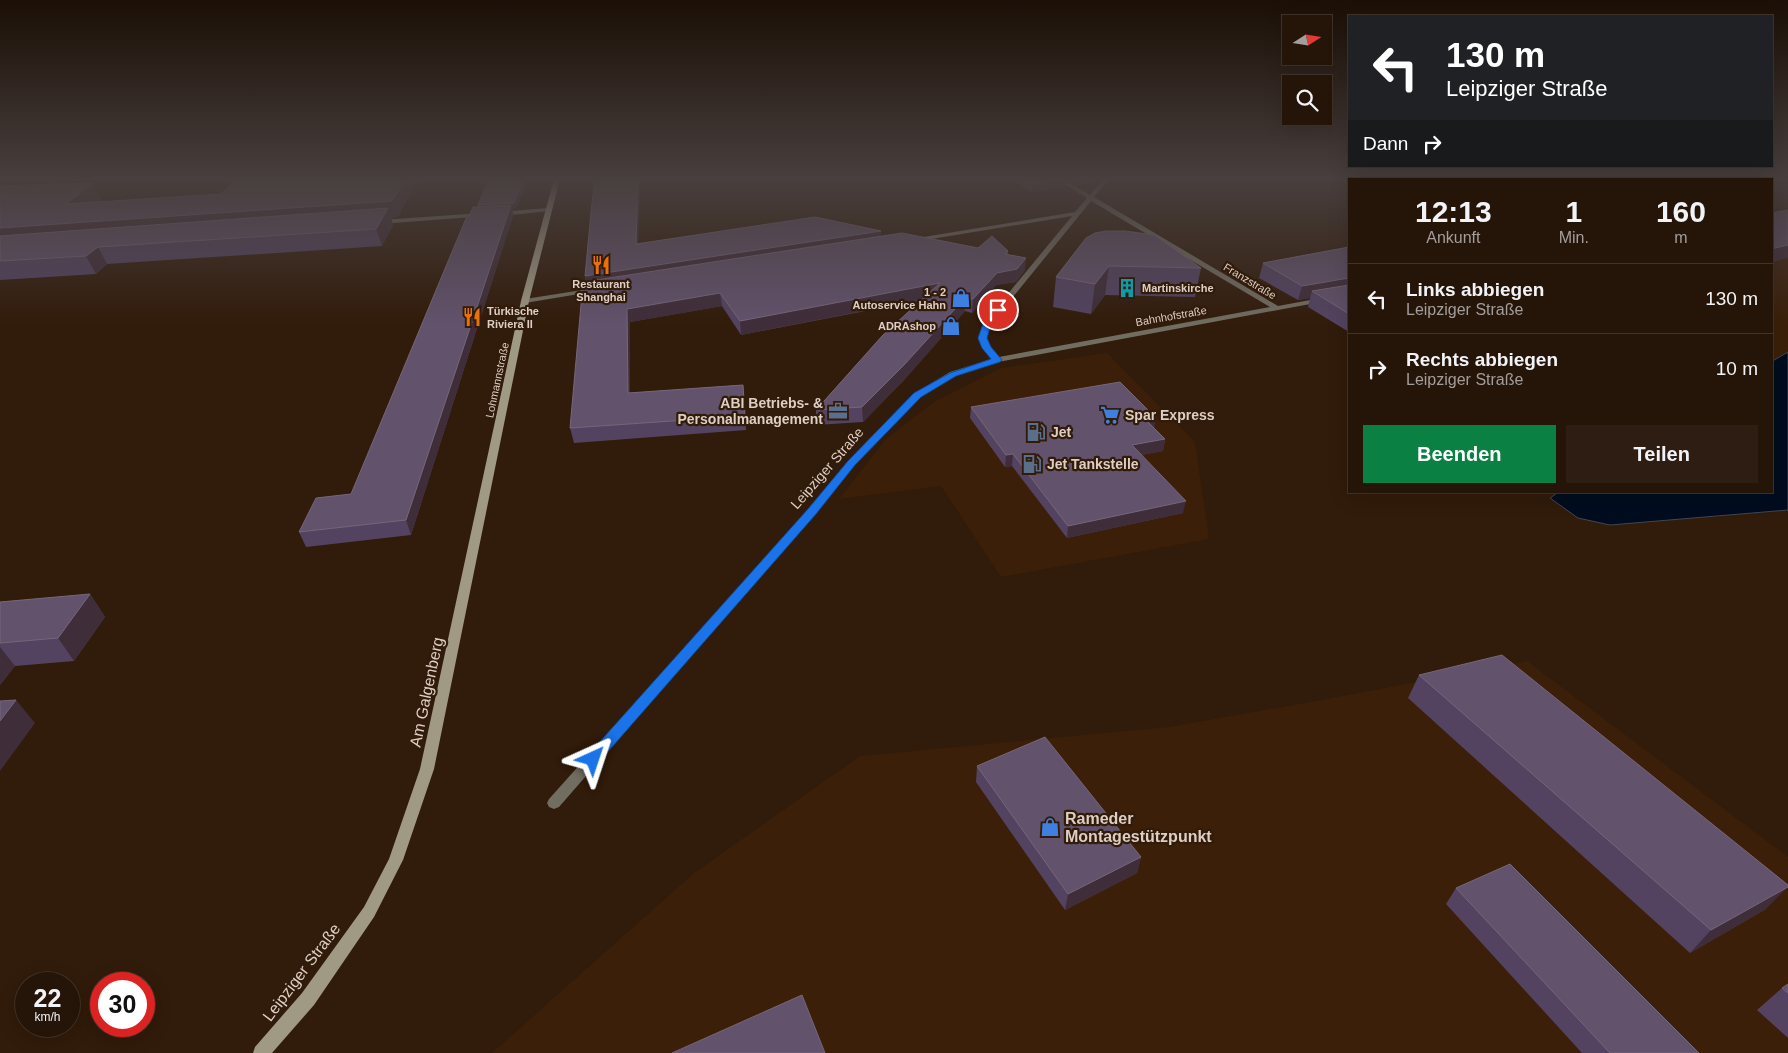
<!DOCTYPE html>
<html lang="de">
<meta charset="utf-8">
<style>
:root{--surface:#251408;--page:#2d1d12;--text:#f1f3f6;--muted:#a39e9c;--line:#423329;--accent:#0b8043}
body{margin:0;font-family:Arial,sans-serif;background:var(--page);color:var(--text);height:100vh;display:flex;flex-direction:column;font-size:19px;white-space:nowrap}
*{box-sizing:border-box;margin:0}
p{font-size:16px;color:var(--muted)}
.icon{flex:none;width:28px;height:28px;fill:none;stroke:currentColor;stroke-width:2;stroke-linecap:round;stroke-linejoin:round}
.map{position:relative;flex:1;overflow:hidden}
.details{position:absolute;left:1348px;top:178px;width:425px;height:315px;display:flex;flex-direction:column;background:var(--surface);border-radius:0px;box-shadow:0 5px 20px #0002,0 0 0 1px var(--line)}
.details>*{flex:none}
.top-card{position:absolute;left:1348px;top:15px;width:425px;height:152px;border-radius:0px;box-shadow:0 5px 20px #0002,0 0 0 1px var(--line);background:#202124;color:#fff;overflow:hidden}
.needle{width:32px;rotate:78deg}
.tools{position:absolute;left:1282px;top:15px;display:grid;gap:10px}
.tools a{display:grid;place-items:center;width:50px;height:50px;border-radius:0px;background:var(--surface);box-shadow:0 5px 20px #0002,0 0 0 1px var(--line);font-size:25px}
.speed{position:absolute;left:15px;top:972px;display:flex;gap:10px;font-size:25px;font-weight:700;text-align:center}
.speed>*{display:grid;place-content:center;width:65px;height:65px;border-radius:50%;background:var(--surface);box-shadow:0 5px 20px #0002,0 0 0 1px var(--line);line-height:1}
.speed small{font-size:12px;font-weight:400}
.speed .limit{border:8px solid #d22;background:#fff;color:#111}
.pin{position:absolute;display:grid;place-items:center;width:42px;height:42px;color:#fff;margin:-21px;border:2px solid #fff;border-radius:50%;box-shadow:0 1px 5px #0007}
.me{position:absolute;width:55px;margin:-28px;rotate:42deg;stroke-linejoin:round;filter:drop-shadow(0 0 4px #0008)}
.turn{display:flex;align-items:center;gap:18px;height:105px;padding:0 15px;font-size:22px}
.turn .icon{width:65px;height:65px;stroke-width:2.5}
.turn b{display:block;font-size:35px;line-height:42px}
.then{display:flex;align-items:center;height:48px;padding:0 15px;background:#0003;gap:10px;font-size:19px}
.eta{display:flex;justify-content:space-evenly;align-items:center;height:85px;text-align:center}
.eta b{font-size:30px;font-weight:800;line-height:35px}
.button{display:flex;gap:10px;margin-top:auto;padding:10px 15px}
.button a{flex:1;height:58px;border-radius:0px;background:var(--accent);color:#fff;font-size:20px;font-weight:800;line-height:58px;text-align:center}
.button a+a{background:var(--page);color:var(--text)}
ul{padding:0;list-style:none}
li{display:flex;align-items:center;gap:15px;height:70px;padding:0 15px;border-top:1px solid var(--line)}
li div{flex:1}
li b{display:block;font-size:19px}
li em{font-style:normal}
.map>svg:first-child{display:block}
.built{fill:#3b1f09}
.water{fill:#000c1e;stroke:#434650}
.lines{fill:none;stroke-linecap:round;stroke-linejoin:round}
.minor{fill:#726d61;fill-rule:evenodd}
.secondary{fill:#a09984;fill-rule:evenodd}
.wall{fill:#534361}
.shaded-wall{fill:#3f2d3a}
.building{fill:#62526c;stroke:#76667a}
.route{fill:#1a73e8;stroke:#114b97}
.labels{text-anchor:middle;stroke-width:4.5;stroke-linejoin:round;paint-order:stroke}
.far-street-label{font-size:11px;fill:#decec4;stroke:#311b0a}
.far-poi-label{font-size:11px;font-weight:bold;fill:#decec4;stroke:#311b0a;text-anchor:start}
.poi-label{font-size:14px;font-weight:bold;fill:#decec4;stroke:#311b0a;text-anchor:start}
.street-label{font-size:14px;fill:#decec4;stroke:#311b0a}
.near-street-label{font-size:16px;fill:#decec4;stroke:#311b0a}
.near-poi-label{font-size:16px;font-weight:bold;fill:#decec4;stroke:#311b0a;text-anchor:start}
</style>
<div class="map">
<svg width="1788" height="1053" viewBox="0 0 1788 1053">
<rect width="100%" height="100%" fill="#311b0a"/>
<!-- built -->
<g class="built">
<polygon points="1788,221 1788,355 1771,369 1771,224"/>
<polygon points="1107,353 1195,442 1209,539 1001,577 941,486 839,499 885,440 934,402 1001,368"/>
<polygon points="1527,661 1788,857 1788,1053 492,1053 694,873 860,756 1169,727 1311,702"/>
</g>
<!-- water -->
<polygon class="water" points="1788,352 1788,510 1610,525 1578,518 1550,498 1560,491 1771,491 1771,362"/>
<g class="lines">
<!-- minor -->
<g class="minor">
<path d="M1056 179H1063L1090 195 1103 179H1109L1094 197 1278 306 1321 298 1325 300 1321 302 998 362 956 376 921 397 854 465 815 513 559 807 554 809 549 807 547 803 549 799 809 509 848 461 915 393 950 372 992 359 982 348 978 339 983 324 1072 216 913 242 910 240 911 239 1075 212 1087 198ZM1091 201 1270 307 999 357 989 347 986 339 991 324Z"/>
<polygon points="548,208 550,209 550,211 500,216 497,214 500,212"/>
<polygon points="483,213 486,215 485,216 380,224 377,222 380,220"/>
<polygon points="595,288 598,290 597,291 525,303 521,301 525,299"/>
</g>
<!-- secondary -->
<polygon class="secondary" points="554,179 560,179 529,301 434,769 403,860 374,917 314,1005 272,1053 253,1053 255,1047 302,993 364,907 389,859 420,769 521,301"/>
</g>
<!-- wall -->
<g class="wall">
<polygon points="236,179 418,179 398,217 391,218 393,225 382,246 107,264 96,274 0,280 0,186 101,199 97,202 221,194"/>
<polygon points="489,179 527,179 523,193 516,208 512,209 513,216 411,535 306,547 299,532 351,494 478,207 478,205"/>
<polygon points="1011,179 1066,179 1065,187 1032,192"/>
<polygon points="1067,179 1101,179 1098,182 1076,185"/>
<polygon points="881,231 881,236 978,248 1008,251 1008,254 1025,270 1016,282 996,285 972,313 965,311 904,380 863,422 816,425 816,410 922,300 741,335 722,306 630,322 630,393 743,385 746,430 574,443 570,428 586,282 585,276 638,244"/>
<polygon points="1086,238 1201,268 1195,297 1105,295 1091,314 1053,307 1056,277"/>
<polygon points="1349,247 1349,332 1308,307 1310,298 1298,300 1259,278 1263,263"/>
<polygon points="971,407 1154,429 1165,439 1163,451 1141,455 1183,513 1067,538 1012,466 1005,467 970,418"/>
<polygon points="90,594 105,617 74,661 15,666 0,685 0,602"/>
<polygon points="1419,675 1766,909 1690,953 1408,698"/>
<polygon points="977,766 1141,857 1137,873 1065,910 976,782"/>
<polygon points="1456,888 1699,1053 1582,1053 1446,904"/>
<polygon points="1788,984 1788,1038 1757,1010 1782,988"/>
</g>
<!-- shaded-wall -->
<g class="shaded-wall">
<polygon points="405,179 418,179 398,217 391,218 393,225 382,246 376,229 0,246 0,228"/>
<polygon points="524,179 527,179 523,193 516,208 512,209 513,216 411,535 406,520 479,211 478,205"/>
<polygon points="638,179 640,179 638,254 636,244"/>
<polygon points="1066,179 1065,187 1032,192 1033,184"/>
<polygon points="1077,179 1101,179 1098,182 1076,185"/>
<polygon points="93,183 101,199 74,220 66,204"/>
<polygon points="881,231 881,241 587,287 585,276"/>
<polygon points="1788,245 1788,258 1771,262 1771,249"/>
<polygon points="98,247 107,264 96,274 86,256"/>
<polygon points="1026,258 1025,270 1016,282 996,285 972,313 973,299 997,273"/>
<polygon points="1109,266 1105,295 1091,314 1095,284"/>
<polygon points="1349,278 1349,292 1312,291 1310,298 1298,300 1302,286"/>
<polygon points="940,283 939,296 741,335 740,321"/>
<polygon points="720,293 722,306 630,322 630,408 628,393 627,309"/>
<polygon points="965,298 965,311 904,380 863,422 862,407"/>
<polygon points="1156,418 1154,430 1146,420"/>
<polygon points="1165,439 1163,451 1130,457 1132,445"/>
<polygon points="1013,454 1012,466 1005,467 1006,455"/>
<polygon points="1186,501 1183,513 1067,538 1068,526"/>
<polygon points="90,594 105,617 74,661 58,638"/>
<polygon points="0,647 15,666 0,685"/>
<polygon points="16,700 35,723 0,771 0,721"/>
<polygon points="1141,857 1137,873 1065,910 1068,894"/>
<polygon points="1788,887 1766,909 1690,953 1711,930"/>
</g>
<!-- building -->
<g class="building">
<polygon points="236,179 405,179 392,201 0,228 0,186 93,183 66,204 221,194"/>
<polygon points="489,179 524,179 514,203 478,205"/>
<polygon points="595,179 638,179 636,244 815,217 881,231 585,276 591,212"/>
<polygon points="1024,179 1066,179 1033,184"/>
<polygon points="511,205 406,520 299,532 316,498 351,494 467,216 469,216 473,207"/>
<polygon points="388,208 376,229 98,247 86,256 0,261 0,236"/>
<polygon points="1788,210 1788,245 1771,249 1771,213"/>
<polygon points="1106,231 1125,231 1154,235 1201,268 1109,266 1095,284 1056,277 1086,238 1095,233"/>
<polygon points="902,233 978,248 992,236 1008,251 1005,254 1026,258 1017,269 997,273 973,299 965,298 904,365 862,407 816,410 883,335 940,283 740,321 720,293 627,309 628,393 743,385 745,416 570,428 583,282"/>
<polygon points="1349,247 1349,278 1302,286 1263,263"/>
<polygon points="1349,285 1349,314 1312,291"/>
<polygon points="1120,382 1156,418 1146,420 1165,439 1132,445 1186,501 1068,526 1013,454 1006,455 971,407"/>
<polygon points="90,594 58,638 0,643 0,602"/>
<polygon points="1502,655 1788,885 1788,887 1711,930 1419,675"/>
<polygon points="16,700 0,721 0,701"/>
<polygon points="1045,737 1141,857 1068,894 977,766"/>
<polygon points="1510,864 1699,1053 1610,1053 1456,888"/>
<polygon points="1788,984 1788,993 1782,988"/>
<polygon points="802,995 825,1053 672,1053"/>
</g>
<!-- sky -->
<linearGradient id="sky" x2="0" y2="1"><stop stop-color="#1b0f06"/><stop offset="0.55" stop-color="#483f3e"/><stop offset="1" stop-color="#483f3e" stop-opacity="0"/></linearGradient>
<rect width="1788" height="326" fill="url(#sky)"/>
<!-- route -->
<polygon class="route" points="995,309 1002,310 991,324 987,338 991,347 1002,360 1000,362 956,376 921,397 855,465 816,514 598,763 593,765 588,763 586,759 588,755 808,509 848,461 914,393 950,373 991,359 982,348 978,338 983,324"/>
<!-- icons -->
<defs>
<g id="restaurant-bare" transform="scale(1.5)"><path d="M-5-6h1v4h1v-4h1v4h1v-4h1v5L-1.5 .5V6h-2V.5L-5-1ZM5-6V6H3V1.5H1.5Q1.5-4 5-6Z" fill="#e8710a" stroke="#311b0a" stroke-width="2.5" paint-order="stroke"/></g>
<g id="building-bare" transform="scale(1.5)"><path d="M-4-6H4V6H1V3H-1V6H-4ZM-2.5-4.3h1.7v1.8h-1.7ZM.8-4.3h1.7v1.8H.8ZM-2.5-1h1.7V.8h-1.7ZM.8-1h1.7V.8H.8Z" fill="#0f9aa8" stroke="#311b0a" stroke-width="2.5" paint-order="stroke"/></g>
<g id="shop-bare" transform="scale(1.5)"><path d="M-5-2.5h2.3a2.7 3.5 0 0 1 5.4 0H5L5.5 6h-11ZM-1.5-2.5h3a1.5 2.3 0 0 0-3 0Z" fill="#3f7fe0" stroke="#311b0a" stroke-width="2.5" paint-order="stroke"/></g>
<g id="office-bare" transform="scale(1.5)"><path d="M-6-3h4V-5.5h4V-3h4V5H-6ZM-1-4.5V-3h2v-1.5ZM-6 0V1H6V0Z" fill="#5c6f8a" stroke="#311b0a" stroke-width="2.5" paint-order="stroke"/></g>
<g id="supermarket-bare" transform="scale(1.5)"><path d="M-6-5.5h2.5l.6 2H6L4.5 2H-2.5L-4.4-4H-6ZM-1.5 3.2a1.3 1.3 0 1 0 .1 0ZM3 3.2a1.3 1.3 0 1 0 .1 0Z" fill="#3f7fe0" stroke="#311b0a" stroke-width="2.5" paint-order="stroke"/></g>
<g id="fuel-bare" transform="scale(1.5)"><path d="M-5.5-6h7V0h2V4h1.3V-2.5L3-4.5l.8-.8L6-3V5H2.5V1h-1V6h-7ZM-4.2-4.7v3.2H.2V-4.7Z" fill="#5c6f8a" stroke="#311b0a" stroke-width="2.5" paint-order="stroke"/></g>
</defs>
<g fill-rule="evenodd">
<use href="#restaurant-bare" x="601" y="265"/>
<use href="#building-bare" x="1127" y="288"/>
<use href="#shop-bare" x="961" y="298"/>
<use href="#restaurant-bare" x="472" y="317"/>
<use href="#shop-bare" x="951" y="326"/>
<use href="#office-bare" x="838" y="411"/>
<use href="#supermarket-bare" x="1110" y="415"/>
<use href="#fuel-bare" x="1036" y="432"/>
<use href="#fuel-bare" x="1032" y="464"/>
<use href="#shop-bare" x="1050" y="827"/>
</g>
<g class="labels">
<!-- far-street labels -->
<g class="far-street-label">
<text transform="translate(1250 281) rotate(31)" y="4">Franzstraße</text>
<text transform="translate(1171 316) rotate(-10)" y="4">Bahnhofstraße</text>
<text transform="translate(497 380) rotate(-78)" y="4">Lohmannstraße</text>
</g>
<!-- far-poi labels -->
<g class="far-poi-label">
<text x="601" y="288" text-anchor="middle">Restaurant<tspan x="601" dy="13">Shanghai</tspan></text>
<text x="1142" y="292">Martinskirche</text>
<text x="946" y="296" text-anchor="end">1 - 2<tspan x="946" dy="13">Autoservice Hahn</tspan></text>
<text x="487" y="315">Türkische<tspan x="487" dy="13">Riviera II</tspan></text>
<text x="936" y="330" text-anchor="end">ADRAshop</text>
</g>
<!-- poi labels -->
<g class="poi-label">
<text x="823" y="408" text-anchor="end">ABI Betriebs- &amp;<tspan x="823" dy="16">Personalmanagement</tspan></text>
<text x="1125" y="420">Spar Express</text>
<text x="1051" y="437">Jet</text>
<text x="1047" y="469">Jet Tankstelle</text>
</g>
<!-- street labels -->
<g class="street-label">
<text transform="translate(827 468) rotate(-49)" y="5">Leipziger Straße</text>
</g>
<!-- near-street labels -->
<g class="near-street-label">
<text transform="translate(426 692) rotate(-78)" y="6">Am Galgenberg</text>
<text transform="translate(301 972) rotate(-53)" y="6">Leipziger Straße</text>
</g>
<!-- near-poi labels -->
<g class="near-poi-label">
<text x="1065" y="824">Rameder<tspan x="1065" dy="18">Montagestützpunkt</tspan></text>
</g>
</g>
</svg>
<div class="tools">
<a><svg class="needle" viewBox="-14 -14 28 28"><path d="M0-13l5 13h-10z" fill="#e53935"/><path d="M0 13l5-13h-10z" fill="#a39e9c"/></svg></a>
<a><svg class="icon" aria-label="search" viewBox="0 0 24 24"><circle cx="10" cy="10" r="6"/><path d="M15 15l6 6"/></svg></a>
</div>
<div class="speed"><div>22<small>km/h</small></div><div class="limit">30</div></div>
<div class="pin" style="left:998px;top:310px;background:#d93025"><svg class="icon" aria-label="arrive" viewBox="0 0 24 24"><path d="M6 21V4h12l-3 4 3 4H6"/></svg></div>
<svg class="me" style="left:593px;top:759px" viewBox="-20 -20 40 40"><path d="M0-17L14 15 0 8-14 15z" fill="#1a73e8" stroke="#fff" stroke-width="4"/></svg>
<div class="top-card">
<div class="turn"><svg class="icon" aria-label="left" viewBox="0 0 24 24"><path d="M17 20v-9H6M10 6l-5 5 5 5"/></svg><div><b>130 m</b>Leipziger Straße</div></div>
<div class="then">Dann<svg class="icon" aria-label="right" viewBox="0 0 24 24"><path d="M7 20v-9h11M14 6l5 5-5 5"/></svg></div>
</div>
<section class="details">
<div class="eta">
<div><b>12:13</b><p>Ankunft</p></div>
<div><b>1</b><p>Min.</p></div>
<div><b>160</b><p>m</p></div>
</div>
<ul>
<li><svg class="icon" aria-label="left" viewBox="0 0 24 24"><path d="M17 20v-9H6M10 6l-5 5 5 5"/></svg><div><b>Links abbiegen</b><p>Leipziger Straße</p></div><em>130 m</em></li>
<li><svg class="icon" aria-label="right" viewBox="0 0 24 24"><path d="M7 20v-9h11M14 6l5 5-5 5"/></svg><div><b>Rechts abbiegen</b><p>Leipziger Straße</p></div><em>10 m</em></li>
</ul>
<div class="button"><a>Beenden</a><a>Teilen</a></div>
</section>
</div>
